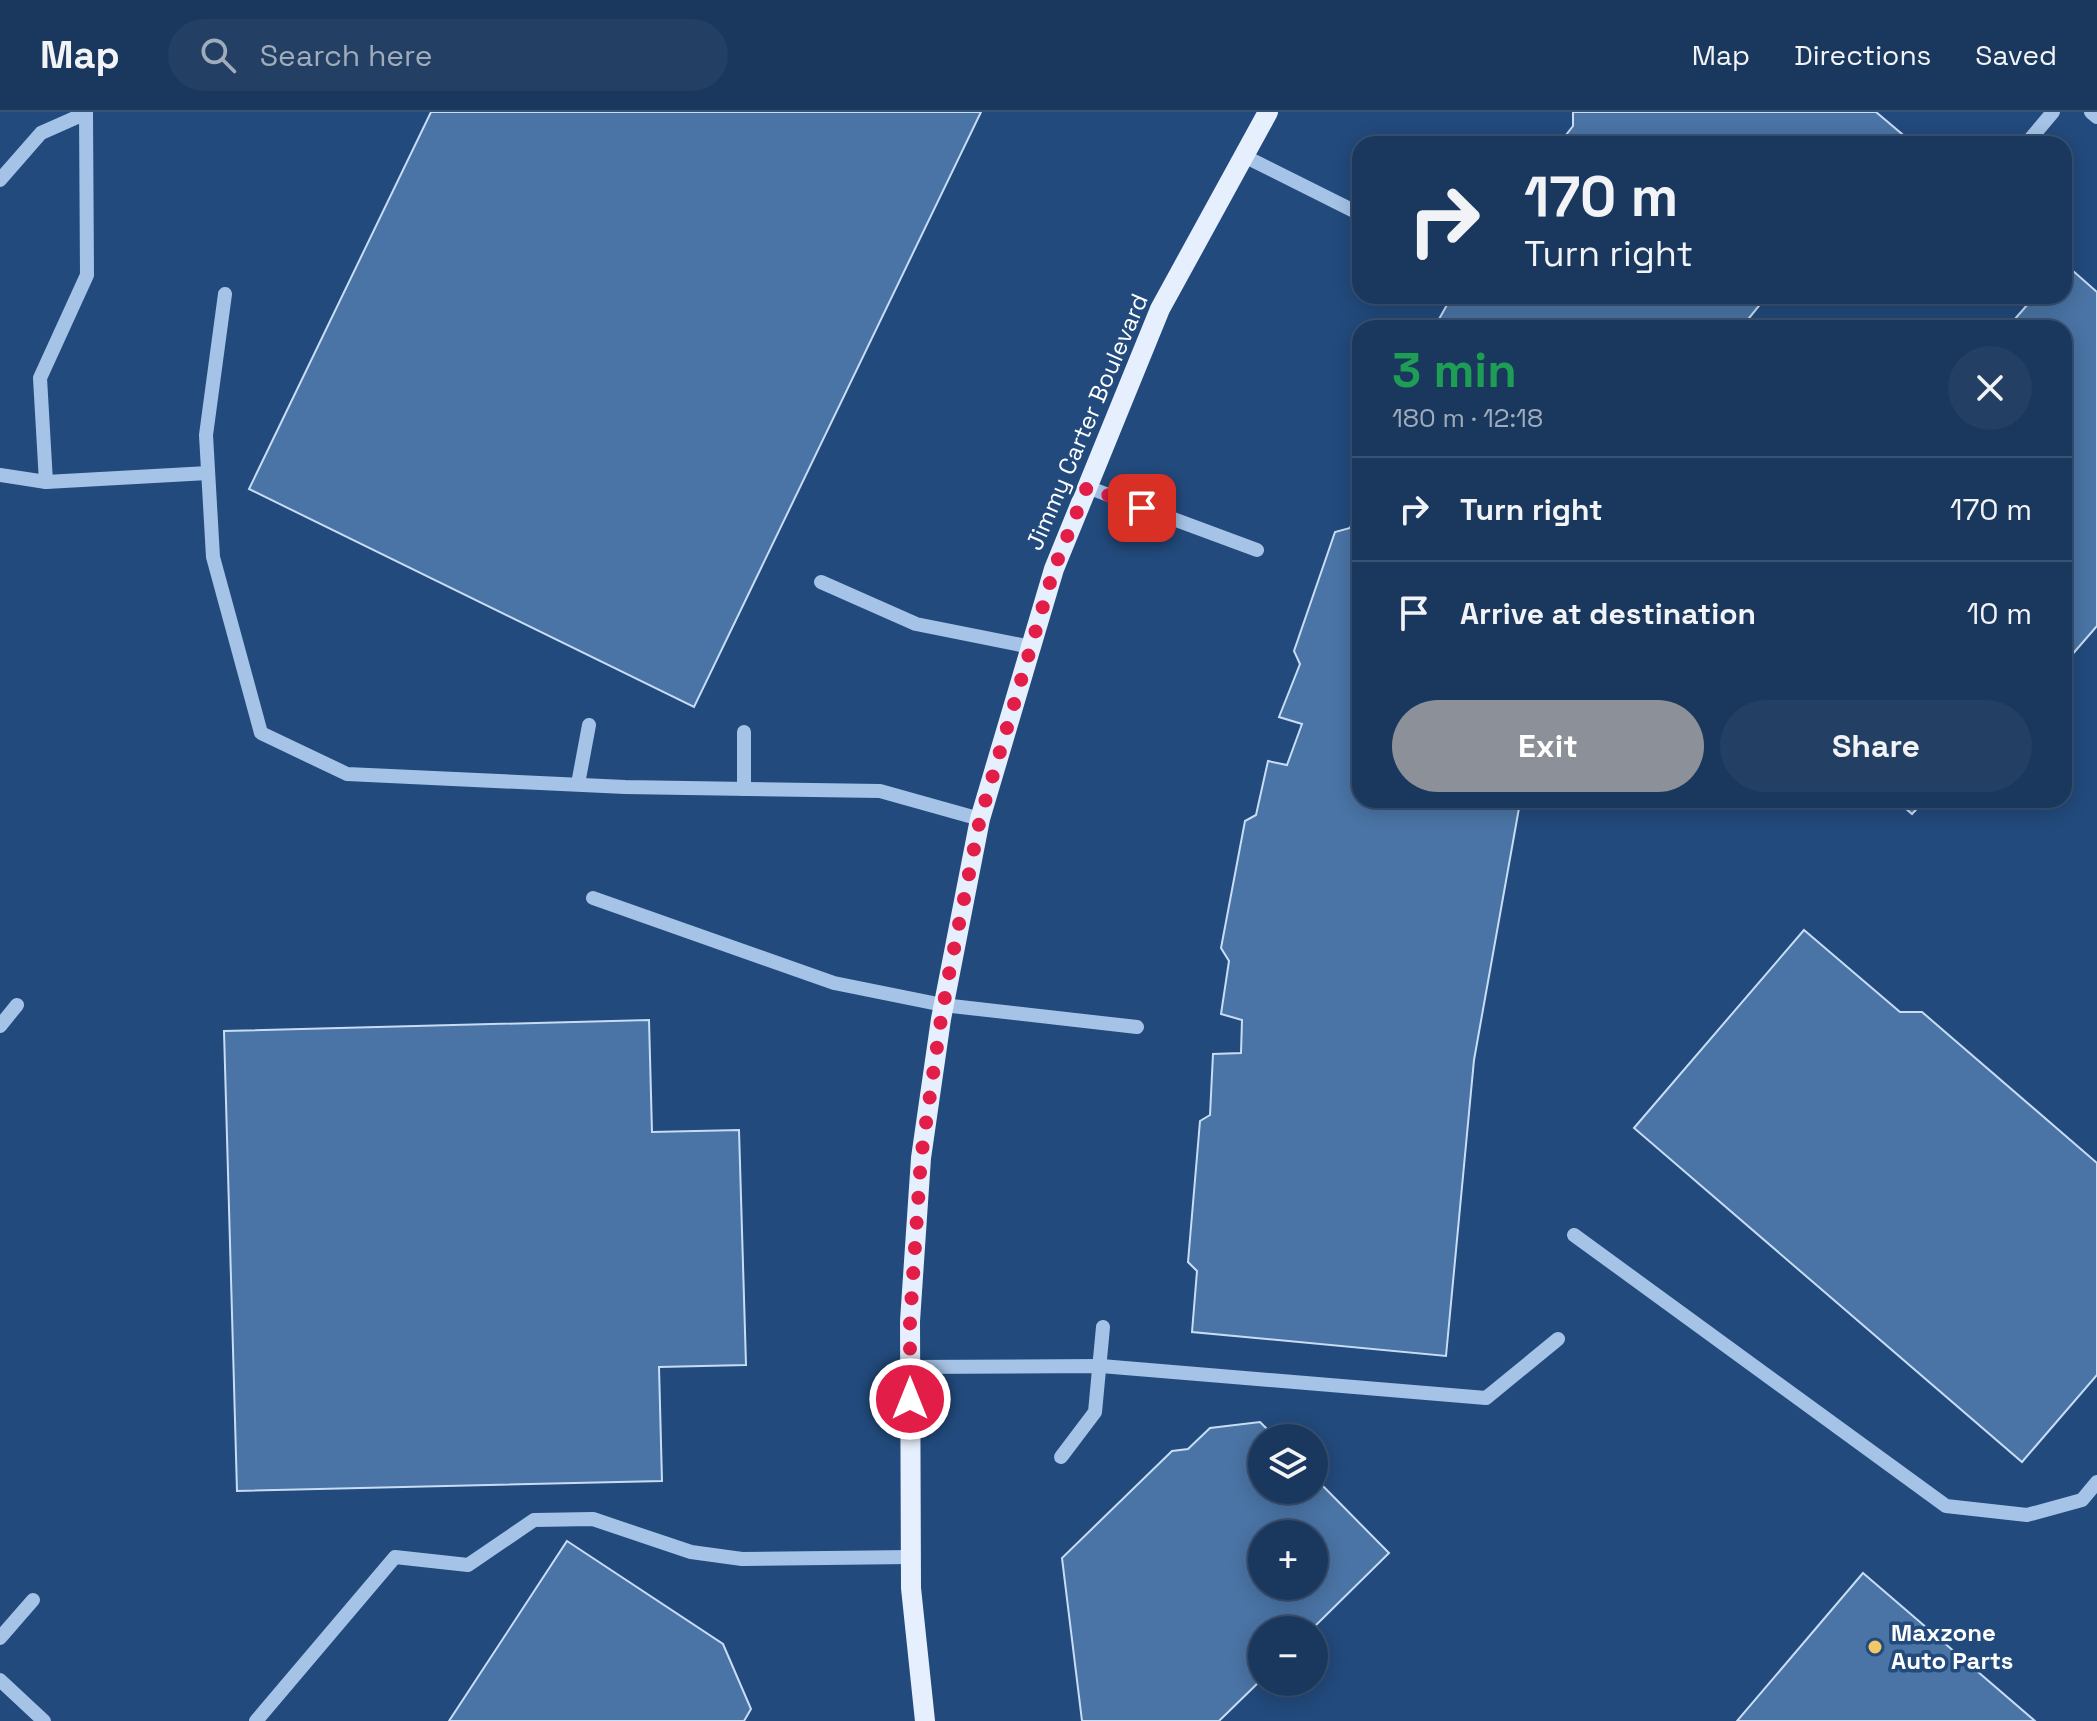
<!DOCTYPE html>
<meta charset="utf-8">
<style>
:root{--surface:#1a385d;--page:#233f63;--text:#f1f3f6;--muted:#9facbc;--line:#385272;--accent:#8c9099}
body{margin:0;font-family:"Space Grotesk",sans-serif;background:var(--page);color:var(--text);height:100vh;display:flex;flex-direction:column;font-size:30px;white-space:nowrap}
*{box-sizing:border-box;margin:0}
p{font-size:26px;color:var(--muted)}
.icon{flex:none;width:44px;height:44px;fill:none;stroke:currentColor;stroke-width:2;stroke-linecap:round;stroke-linejoin:round}
.map{position:relative;flex:1;overflow:hidden}
.sheet{position:absolute;left:1352px;top:208px;width:720px;height:488px;display:flex;flex-direction:column;background:var(--surface);border-radius:24px;box-shadow:0 4px 20px #0003,0 0 0 2px var(--line)}
.sheet>*{flex:none}
.top-card{position:absolute;left:1352px;top:24px;width:720px;height:168px;border-radius:24px;box-shadow:0 4px 20px #0003,0 0 0 2px var(--line);background:#1a385d;color:var(--text);overflow:hidden}
.controls{position:absolute;left:1248px;top:1312px;display:grid;gap:16px}
.controls a{display:grid;place-items:center;width:80px;height:80px;border-radius:50%;background:var(--surface);box-shadow:0 4px 20px #0003,0 0 0 2px var(--line);font-size:40px}
.pin{position:absolute;display:grid;place-items:center;width:68px;height:68px;color:#fff;margin:-34px;border-radius:16px;box-shadow:0 4px 12px #0006}
.me{position:absolute;width:88px;margin:-44px;rotate:0deg;stroke-linejoin:round;filter:drop-shadow(0 0 6px #0008)}
.turn{display:flex;align-items:center;gap:28px;height:168px;padding:0 40px;font-size:36px}
.turn .icon{width:104px;height:104px;stroke-width:2.5}
.turn b{display:block;font-size:56px;line-height:68px}
.round{display:grid;place-items:center;flex:none;width:84px;height:84px;border-radius:42px;background:var(--page)}
.head{display:flex;align-items:center;justify-content:space-between;height:136px;padding:0 40px}
h1{font-size:48px;font-weight:600;line-height:60px;color:#1e9e55}
.primary-button{display:flex;gap:16px;margin-top:auto;padding:16px 40px}
.primary-button a{flex:1;height:92px;border-radius:48px;background:var(--accent);color:#fff;font-size:32px;font-weight:600;line-height:92px;text-align:center}
.primary-button a+a{background:var(--page);color:var(--text)}
ul{padding:0;list-style:none}
li{display:flex;align-items:center;gap:24px;height:104px;padding:0 40px;border-top:2px solid var(--line)}
li div{flex:1}
li b{display:block;font-size:30px}
li em{font-style:normal}
header{display:flex;align-items:center;gap:48px;box-sizing:border-box;height:112px;padding:0 40px;background:var(--surface);border-bottom:2px solid var(--line)}
header strong{font-size:38px}
nav{display:flex;gap:44px;margin-inline-start:auto;font-size:28px}
.search{width:560px;height:72px;background:var(--page);display:flex;align-items:center;gap:20px;box-sizing:border-box;padding:0 28px;border-radius:44px;color:var(--muted);font-size:30px}
.map>svg:first-child{display:block}
.building{fill:#4a74a5;stroke:#c8ddf5;stroke-width:2;fill-rule:evenodd}
.lines{fill:none;stroke-linecap:round;stroke-linejoin:round}
.minor{stroke:#a5c3e6;stroke-width:14}
.major{stroke:#e6effd;stroke-width:20}
.route{stroke:#e11d48;stroke-width:14;stroke-dasharray:0 25.2}
.poi-dot{fill:#f2c867;stroke:#224a7c;stroke-width:3}
.labels{text-anchor:middle;stroke-width:7;stroke-linejoin:round;paint-order:stroke}
.street-label{font-size:24px;fill:#fff;stroke:#224a7c}
.poi-label{font-size:24px;font-weight:bold;fill:#fff;stroke:#224a7c;text-anchor:start}
</style>
<header>
<strong>Map</strong>
<div class="search"><svg class="icon" aria-label="search" viewBox="0 0 24 24"><circle cx="10" cy="10" r="6"/><path d="M15 15l6 6"/></svg>Search here</div>
<nav><a>Map</a><a>Directions</a><a>Saved</a></nav>
</header>
<div class="map">
<svg width="2097" height="1609" viewBox="0 0 2097 1609">
<rect width="100%" height="100%" fill="#224a7c"/>
<!-- building -->
<g class="building">
<polygon points="431,0 981,0 694,595 249,377"/>
<polygon points="1573,0 1876,0 1902,22 1894,32 1559,32 1573,14"/>
<polygon points="2064,151 2097,180 2097,514 2064,552 2064,216 2007,216 2035,184 2064,184"/>
<polygon points="1452,184 1767,184 1741,216 1434,216"/>
<polygon points="1360,388 1360,688 1523,688 1519,696 1474,948 1446,1244 1192,1220 1197,1159 1188,1150 1200,1009 1210,1003 1213,942 1241,941 1242,908 1221,902 1229,849 1221,836 1245,709 1256,703 1268,649 1287,653 1302,612 1279,605 1300,552 1294,539 1335,420 1350,416"/>
<polygon points="1896,688 1925,688 1912,702"/>
<polygon points="1804,818 1900,900 1922,900 2097,1051 2097,1263 2022,1350 1634,1016"/>
<polygon points="649,908 652,1020 739,1018 746,1253 659,1255 662,1369 237,1379 224,919"/>
<path d="M1260 1310 1276 1326H1262V1378H1314V1365L1389 1441 1311 1518H1262V1567L1219 1609H1082L1062 1446 1172 1339 1188 1337 1210 1316ZM1262 1422H1314V1474H1262Z"/>
<polygon points="567,1429 723,1532 751,1597 744,1609 449,1609"/>
<polygon points="1863,1461 2035,1609 1737,1609"/>
</g>
<g class="lines">
<!-- minor -->
<g class="minor">
<polyline points="2091,0 2097,5"/>
<polyline points="2026,32 2053,0"/>
<polyline points="1244,44 1360,102"/>
<polyline points="0,68 41,21 86,1 87,163 40,266 46,370"/>
<polyline points="225,182 206,323 213,445 261,621 347,662 625,675 880,679 980,707"/>
<polyline points="0,363 46,370 208,361"/>
<polyline points="1087,375 1257,438"/>
<polyline points="821,470 916,512 1031,535"/>
<polyline points="744,620 744,677"/>
<polyline points="578,672 589,613"/>
<polyline points="593,786 834,871 943,893 1137,915"/>
<polyline points="0,914 17,893"/>
<polyline points="1574,1123 1946,1394 2027,1403 2082,1388 2097,1370"/>
<polyline points="910,1255 1101,1254 1486,1286 1558,1227"/>
<polyline points="1061,1345 1095,1300 1103,1215"/>
<polyline points="0,1526 33,1488"/>
<polyline points="0,1568 44,1609"/>
<polyline points="256,1609 395,1445 468,1453 534,1408 593,1407 691,1440 742,1447 911,1445"/>
</g>
<!-- major -->
<polyline class="major" points="925,1609 911,1476 910,1209 921,1046 941,907 980,707 1054,457 1160,197 1268,0"/>
</g>
<g class="lines">
<!-- route -->
<polyline class="route" points="910,1287 910,1209 921,1046 941,907 949,862 980,707 1054,457 1087,375 1142,396"/>
</g>
<!-- markers -->
<circle class="poi-dot" cx="1875" cy="1535" r="8"/>
<g class="labels">
<!-- street labels -->
<g class="street-label">
<text transform="translate(1087 310) rotate(-67)" y="8">Jimmy Carter Boulevard</text>
</g>
<!-- poi labels -->
<g class="poi-label">
<text x="1891" y="1529">Maxzone<tspan x="1891" dy="28">Auto Parts</tspan></text>
</g>
</g>
</svg>
<div class="controls">
<a><svg class="icon" aria-label="layers" viewBox="0 0 24 24"><path d="M12 4l9 5-9 5-9-5zM3 14l9 5 9-5"/></svg></a>
<a>+</a>
<a>−</a>
</div>
<div class="pin" style="left:1142px;top:396px;background:#d93025"><svg class="icon" aria-label="arrive" viewBox="0 0 24 24"><path d="M6 21V4h12l-3 4 3 4H6"/></svg></div>
<svg class="me" style="left:910px;top:1287px" viewBox="-20 -20 40 40"><circle r="17" fill="#e11d48" stroke="#fff" stroke-width="3"/><path d="M0-11L8 9 0 5-8 9z" fill="#fff"/></svg>
<div class="top-card">
<div class="turn"><svg class="icon" aria-label="right" viewBox="0 0 24 24"><path d="M7 20v-9h11M14 6l5 5-5 5"/></svg><div><b>170 m</b>Turn right</div></div>
</div>
<section class="sheet">
<div class="head"><div><h1>3 min</h1><p>180 m · 12:18</p></div><a class="round"><svg class="icon" aria-label="close" viewBox="0 0 24 24"><path d="M6 6l12 12M18 6L6 18"/></svg></a></div>
<ul>
<li><svg class="icon" aria-label="right" viewBox="0 0 24 24"><path d="M7 20v-9h11M14 6l5 5-5 5"/></svg><div><b>Turn right</b></div><em>170 m</em></li>
<li><svg class="icon" aria-label="arrive" viewBox="0 0 24 24"><path d="M6 21V4h12l-3 4 3 4H6"/></svg><div><b>Arrive at destination</b></div><em>10 m</em></li>
</ul>
<div class="primary-button"><a>Exit</a><a>Share</a></div>
</section>
</div>
